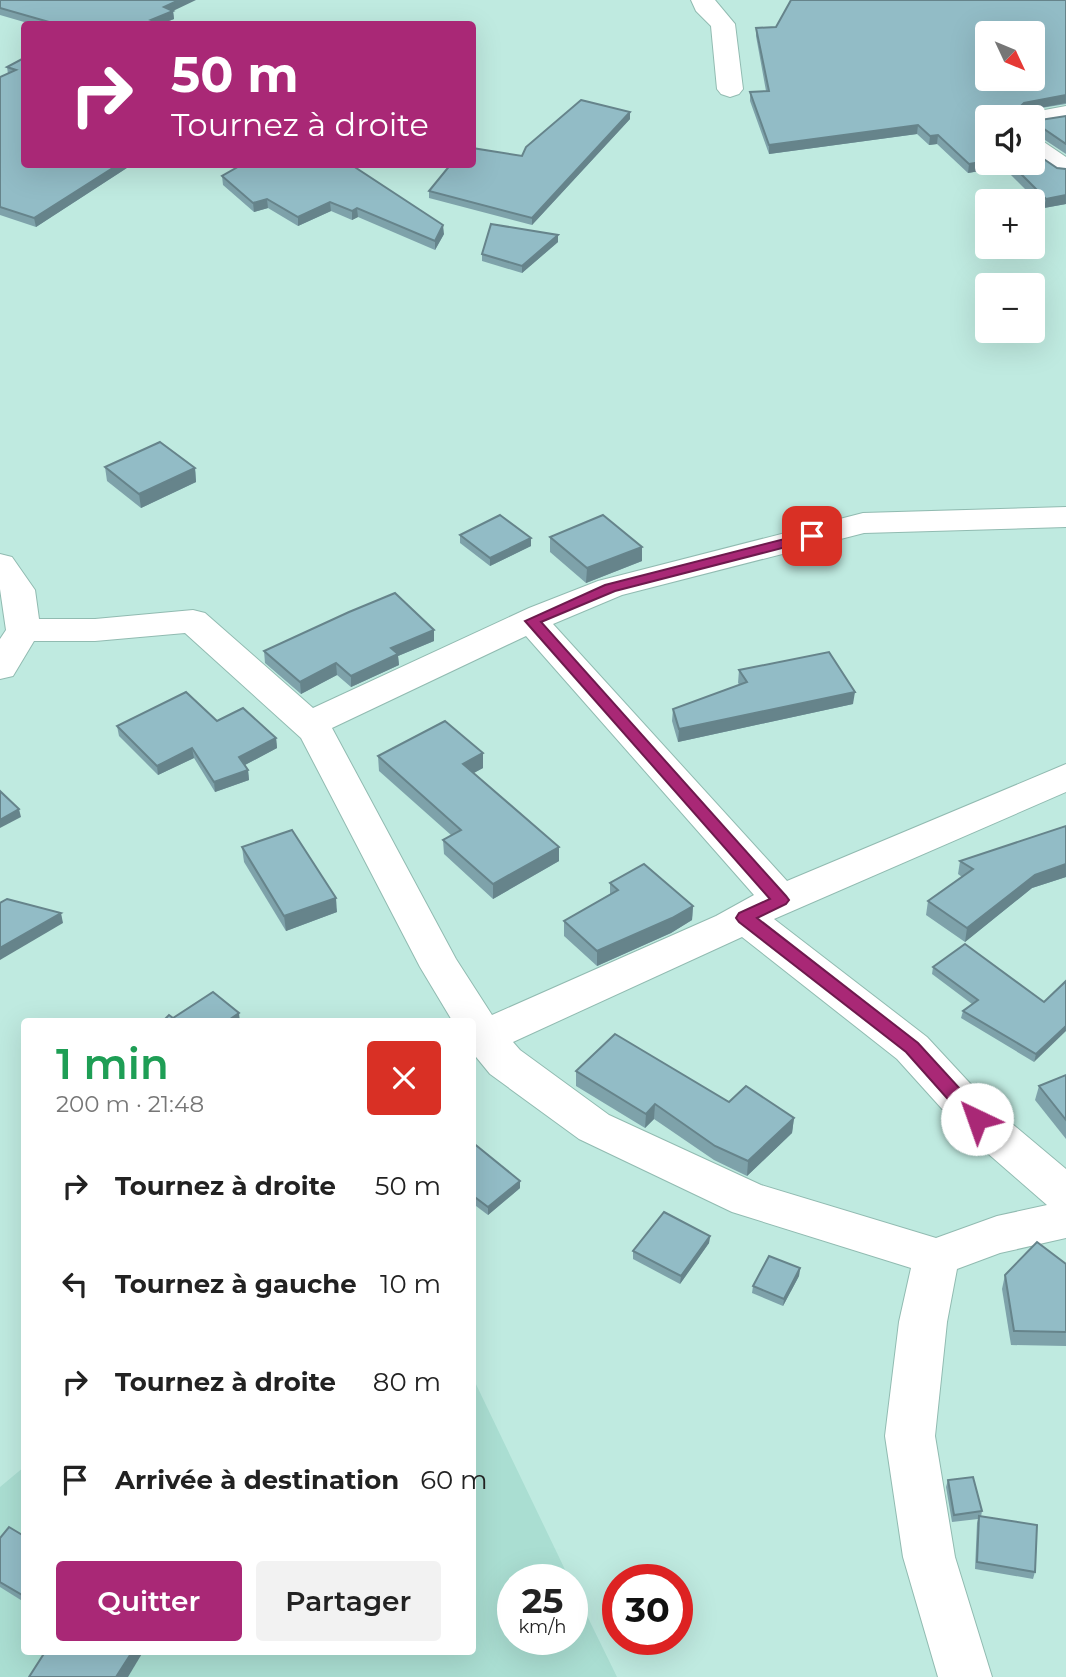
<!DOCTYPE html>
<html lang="fr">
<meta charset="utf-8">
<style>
:root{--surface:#fff;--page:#f2f2f2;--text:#222;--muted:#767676;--accent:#a92876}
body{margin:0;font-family:Montserrat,sans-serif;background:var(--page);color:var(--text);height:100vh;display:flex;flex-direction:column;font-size:26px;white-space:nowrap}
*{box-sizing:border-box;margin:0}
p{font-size:23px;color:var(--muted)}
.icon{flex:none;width:38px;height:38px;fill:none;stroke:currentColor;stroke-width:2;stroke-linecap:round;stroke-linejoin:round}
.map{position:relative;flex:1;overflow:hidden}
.drawer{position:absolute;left:21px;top:1018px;width:455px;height:637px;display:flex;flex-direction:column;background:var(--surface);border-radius:7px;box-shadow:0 7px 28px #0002}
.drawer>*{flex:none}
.top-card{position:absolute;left:21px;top:21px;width:455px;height:147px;border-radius:7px;box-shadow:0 7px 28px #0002;background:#a92876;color:#fff;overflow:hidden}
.needle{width:46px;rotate:134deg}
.controls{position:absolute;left:975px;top:21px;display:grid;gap:14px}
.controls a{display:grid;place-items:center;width:70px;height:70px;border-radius:7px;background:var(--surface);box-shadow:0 7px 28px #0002;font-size:35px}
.speed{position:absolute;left:497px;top:1564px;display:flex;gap:14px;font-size:35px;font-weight:700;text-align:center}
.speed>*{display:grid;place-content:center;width:91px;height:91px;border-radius:50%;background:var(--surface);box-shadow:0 7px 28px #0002;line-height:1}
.speed small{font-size:18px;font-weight:400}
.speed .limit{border:10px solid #d22;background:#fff;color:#111}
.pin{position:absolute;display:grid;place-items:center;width:60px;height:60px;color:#fff;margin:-30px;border-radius:14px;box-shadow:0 4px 10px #0006}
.me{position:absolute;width:77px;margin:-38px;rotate:318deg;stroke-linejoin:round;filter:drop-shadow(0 0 5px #0008)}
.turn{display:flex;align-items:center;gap:24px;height:147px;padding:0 35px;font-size:32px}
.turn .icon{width:91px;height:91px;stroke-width:2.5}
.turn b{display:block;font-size:49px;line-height:60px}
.round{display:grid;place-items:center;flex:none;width:74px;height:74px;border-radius:7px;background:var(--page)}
.summary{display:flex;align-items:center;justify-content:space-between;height:119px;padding:0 35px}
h1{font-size:42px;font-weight:600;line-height:52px;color:#1e9e55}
.cta{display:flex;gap:14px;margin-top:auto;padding:14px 35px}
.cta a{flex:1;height:80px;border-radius:7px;background:var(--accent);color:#fff;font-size:28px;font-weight:600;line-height:80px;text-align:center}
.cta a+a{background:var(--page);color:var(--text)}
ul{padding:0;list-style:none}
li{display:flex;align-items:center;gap:21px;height:98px;padding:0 35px}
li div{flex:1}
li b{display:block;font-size:26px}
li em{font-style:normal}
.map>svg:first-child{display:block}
.built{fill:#aaded2}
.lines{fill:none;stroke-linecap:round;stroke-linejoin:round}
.minor-casing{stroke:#91bbb1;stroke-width:2}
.minor{fill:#fff;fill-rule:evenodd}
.wall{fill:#7ea2aa}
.shaded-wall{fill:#66848b}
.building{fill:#92bcc6;stroke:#66848b;stroke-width:2;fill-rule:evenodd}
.route{fill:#a92876;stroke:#6e1a4d;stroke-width:2}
</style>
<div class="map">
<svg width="1066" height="1677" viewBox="0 0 1066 1677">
<rect width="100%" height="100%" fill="#bfeae0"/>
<!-- built -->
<polygon class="built" points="473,1378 570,1580 513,1580 513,1640 572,1640 572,1585 617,1677 0,1677 0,1487 24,1467 24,1652 472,1652"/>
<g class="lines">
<!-- minor casing -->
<g class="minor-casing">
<g id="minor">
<polygon points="691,0 715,0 735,24 743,89 739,94 730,97 721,94 717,89 711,26 696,11"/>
<polygon points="1066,106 1066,122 1032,127 1032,117 1020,117 1023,114"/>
<polygon points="1032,138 1041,140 1066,157 1066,177 1057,175 1032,158"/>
<path d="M1066 507V527L864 533 622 595 553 624 787 881 1066 764V792L774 919 927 1037 992 1107 1066 1169V1238L1000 1253 957 1269 947 1322 935 1436 955 1557 992 1677H938L903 1557 885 1436 899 1322 911 1268 732 1212 579 1139 490 1074 472 1052V1022H453L420 967 301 738 185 633 95 641H34L13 676 0 679V639L6 630 0 589V554L12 557 35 590 39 619H95L193 610 205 613 313 708 529 608 598 581 863 513ZM526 636 754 895 716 916 492 1015 456 959 332 728ZM742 937 897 1059 962 1131 1047 1205 997 1216 936 1238 761 1185 609 1115 520 1050 513 1042Z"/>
</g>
</g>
<!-- minor -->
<use href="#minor" class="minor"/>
</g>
<!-- wall -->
<g class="wall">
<polygon points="0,0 173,11 174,19 162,24 163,24 31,24 0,15"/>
<polygon points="1066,0 1066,104 1029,110 987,163 1032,163 1066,169 1066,204 1044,208 1003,167 968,173 937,144 929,145 917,134 769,154 750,101 750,92 766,91 756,36 756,28 776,27"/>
<polygon points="24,58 24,164 133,164 36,227 0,215 0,77 8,74 7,67"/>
<polygon points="630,112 630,119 532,225 429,198 429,191 522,156"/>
<polygon points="1066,116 1066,154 1042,138 1032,136 1032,120 1034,121"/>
<polygon points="243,164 444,234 435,250 358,217 352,220 331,211 298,226 268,208 254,212 223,185 222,176"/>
<polygon points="558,242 522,273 482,261 482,254"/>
<polygon points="105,467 195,468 196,482 141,508 107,481"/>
<polygon points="460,535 531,546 490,566 460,543"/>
<polygon points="550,537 642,547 642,561 586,583 550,552"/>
<polygon points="434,641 398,656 399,665 351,687 337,675 301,694 265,663 264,651"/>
<polygon points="739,670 853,704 678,742 672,721 673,709 740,685 738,683"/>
<polygon points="217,721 276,738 277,748 245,765 248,770 249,780 215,792 194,758 158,775 119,736 117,726"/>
<polygon points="378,756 483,768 473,773 559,861 493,899 444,854 443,840 451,835 379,771"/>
<polygon points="1066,826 1066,877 1032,888 965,942 926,915 928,901 962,877 958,874 960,861"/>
<polygon points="242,847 337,912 286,931 244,862"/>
<polygon points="610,883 693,906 692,920 671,933 597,966 564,936 564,921 610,894"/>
<polygon points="933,967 1044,1002 1066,981 1034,1062 961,1018 963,1011 972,1004 932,974"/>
<polygon points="576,1071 729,1102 794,1118 792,1133 747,1176 714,1160 654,1119 645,1128 576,1086"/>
<polygon points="1066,1075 1066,1139 1035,1100 1039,1086"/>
<polygon points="472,1142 520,1181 520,1188 488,1215 472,1203"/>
<polygon points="710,1236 709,1243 680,1284 633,1259 633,1251"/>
<polygon points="1066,1264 1066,1346 1011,1345 1002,1289 1005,1275"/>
<polygon points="800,1268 799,1276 783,1306 752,1293 753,1286"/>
<polygon points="948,1480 982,1511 981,1517 1035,1572 1033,1579 975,1569 977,1523 978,1519 952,1522 946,1487"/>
<polygon points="24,1536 24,1602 0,1587 0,1538"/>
</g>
<!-- shaded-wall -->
<g class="shaded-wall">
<polygon points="179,0 196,0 173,11 174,19 160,24 151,20 164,7"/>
<polygon points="1066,95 1066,103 1023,111 1019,108 1024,103"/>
<polygon points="630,112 630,119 532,225 532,218"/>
<polygon points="918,125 917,134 769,154 769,145"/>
<polygon points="938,135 937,144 929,145 930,136"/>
<polygon points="987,161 987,163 1004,163 1003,167 968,173 969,164"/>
<polygon points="119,164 133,164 36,227 34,218"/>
<polygon points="1066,195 1066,204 1044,208 1046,199"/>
<polygon points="267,199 268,208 254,212 253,203"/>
<polygon points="330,202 331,211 298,226 298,217"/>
<polygon points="357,208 358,217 352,220 352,211"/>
<polygon points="443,225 444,234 435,250 435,241"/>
<polygon points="558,235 558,242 522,273 522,266"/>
<polygon points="195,468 196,482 141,508 139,494"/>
<polygon points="531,538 531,546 490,566 490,558"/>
<polygon points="642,547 642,561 586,583 587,568"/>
<polygon points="434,630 434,641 398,656 399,665 351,687 351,676 391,648"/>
<polygon points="336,663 337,675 301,694 300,682"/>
<polygon points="855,692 853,704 678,742 679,729"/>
<polygon points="276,738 277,748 241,767 239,757"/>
<polygon points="192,748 194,758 158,775 157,766"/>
<polygon points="483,753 483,768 463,779 463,764"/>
<polygon points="248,770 249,780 215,792 214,782"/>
<polygon points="19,809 21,817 0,828 0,820"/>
<polygon points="559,847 559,861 493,899 493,884"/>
<polygon points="1066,864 1066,877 1032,888 965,942 967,928 1035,875"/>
<polygon points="336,898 337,912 286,931 284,916"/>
<polygon points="693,906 692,920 671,933 597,966 597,951"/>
<polygon points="61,913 63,923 0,960 0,948"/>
<polygon points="239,1013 240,1022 226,1022"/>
<polygon points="1066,1026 1066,1031 1034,1062 1036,1054"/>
<polygon points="655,1104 654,1119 645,1128 646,1114"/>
<polygon points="794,1118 792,1133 747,1176 748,1161"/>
<polygon points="520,1181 520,1188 488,1215 488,1207"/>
<polygon points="710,1236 709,1243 680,1284 681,1276"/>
<polygon points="800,1268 799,1276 783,1306 784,1299"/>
<polygon points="132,1652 143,1652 128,1677 116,1677"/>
</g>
<!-- building -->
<g class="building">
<polygon points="0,0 179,0 164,7 173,11 151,20 163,24 56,24 0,8"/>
<path d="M791 0H1066V95L1024 103 1019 108 1031 111V117H987V161L969 164 938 135 930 136 918 125 769 145 750 92 769 91 756 28 776 27ZM987 33H1032V79H987Z"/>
<polygon points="24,58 24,164 119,164 34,218 0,207 0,77 16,70 7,67"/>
<polygon points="581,100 630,112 532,218 429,191 451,164 472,164 472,148 522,156 526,147"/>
<polygon points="1066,116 1066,144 1044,129 1032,127 1032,120 1034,121"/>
<polygon points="1032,151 1057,168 1066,169 1066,195 1046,199 1010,163 1032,163"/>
<polygon points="243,164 350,164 443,225 435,241 357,208 352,211 330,202 298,217 267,199 253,203 222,176"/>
<polygon points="491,224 558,235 522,266 482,254"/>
<polygon points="160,442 195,468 139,494 105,467"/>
<polygon points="500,515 531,538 490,558 460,535"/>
<polygon points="603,515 642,547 587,568 550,537"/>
<polygon points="395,593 434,630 391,648 398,654 351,676 336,663 300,682 264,651 349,612"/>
<polygon points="829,652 855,692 679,729 673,709 747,682 739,670"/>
<polygon points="186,692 217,721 243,708 276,738 239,757 248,770 214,782 192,748 157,766 117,726"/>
<polygon points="445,721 483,753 463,764 559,847 493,884 443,840 461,830 378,756"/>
<polygon points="0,791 19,809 0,820"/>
<polygon points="1066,826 1066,864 1035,875 967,928 928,901 973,869 960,861"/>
<polygon points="292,830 336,898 284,916 242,847"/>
<polygon points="644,864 693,906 672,918 597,951 564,921 618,890 610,883"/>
<polygon points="7,899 61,913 0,948 0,903"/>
<polygon points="965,944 1044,1002 1066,981 1066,1026 1036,1054 963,1011 978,1000 933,967"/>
<polygon points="213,992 239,1013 226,1022 162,1022 169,1015 173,1018"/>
<polygon points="615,1034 729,1102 746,1086 794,1118 748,1161 715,1146 655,1104 646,1114 576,1071"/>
<polygon points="1066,1075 1066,1120 1039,1086"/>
<polygon points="472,1142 520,1181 488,1207 472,1195"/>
<polygon points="664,1212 710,1236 681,1276 633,1251"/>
<polygon points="1037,1242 1066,1264 1066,1332 1014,1331 1005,1275"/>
<polygon points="769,1256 800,1268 784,1299 753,1286"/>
<polygon points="973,1477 982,1511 954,1515 948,1480"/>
<polygon points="979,1516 1037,1525 1035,1572 977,1562"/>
<polygon points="9,1527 24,1536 24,1596 0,1582 0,1538"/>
<polygon points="45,1652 132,1652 116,1677 29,1677"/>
</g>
<!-- route -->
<polygon class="route" points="812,532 819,536 817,539 615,591 541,622 786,896 789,900 786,904 757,918 918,1043 983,1114 986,1119 983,1124 970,1124 906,1052 739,922 736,918 739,913 770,899 525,621 605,585"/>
</svg>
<div class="controls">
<a><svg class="needle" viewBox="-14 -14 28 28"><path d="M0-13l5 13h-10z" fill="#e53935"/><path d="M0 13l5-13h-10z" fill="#767676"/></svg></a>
<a><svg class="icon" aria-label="sound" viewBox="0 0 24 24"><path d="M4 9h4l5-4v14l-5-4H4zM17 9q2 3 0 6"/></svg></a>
<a>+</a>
<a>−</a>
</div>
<div class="speed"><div>25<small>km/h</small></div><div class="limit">30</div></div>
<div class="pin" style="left:812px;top:536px;background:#d93025"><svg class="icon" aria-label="arrive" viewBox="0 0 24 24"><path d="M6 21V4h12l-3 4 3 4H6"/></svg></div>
<svg class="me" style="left:977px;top:1119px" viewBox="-20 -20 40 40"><circle r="19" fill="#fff"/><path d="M0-13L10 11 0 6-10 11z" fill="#a92876"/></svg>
<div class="top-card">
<div class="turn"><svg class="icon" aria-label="right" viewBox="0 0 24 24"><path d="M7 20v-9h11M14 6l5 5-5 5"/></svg><div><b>50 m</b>Tournez à droite</div></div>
</div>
<section class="drawer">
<div class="summary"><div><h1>1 min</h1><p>200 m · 21:48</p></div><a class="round" style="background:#d93025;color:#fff"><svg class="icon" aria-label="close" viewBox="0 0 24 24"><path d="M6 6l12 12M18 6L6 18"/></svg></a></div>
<ul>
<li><svg class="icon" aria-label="right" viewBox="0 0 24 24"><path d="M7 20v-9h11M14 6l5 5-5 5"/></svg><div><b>Tournez à droite</b></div><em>50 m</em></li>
<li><svg class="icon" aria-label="left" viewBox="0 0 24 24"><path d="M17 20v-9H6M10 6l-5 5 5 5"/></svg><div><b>Tournez à gauche</b></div><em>10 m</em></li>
<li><svg class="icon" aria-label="right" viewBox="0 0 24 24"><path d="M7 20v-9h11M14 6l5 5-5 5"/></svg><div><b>Tournez à droite</b></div><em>80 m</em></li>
<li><svg class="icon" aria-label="arrive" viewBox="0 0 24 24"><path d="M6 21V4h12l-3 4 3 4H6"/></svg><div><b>Arrivée à destination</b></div><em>60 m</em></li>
</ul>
<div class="cta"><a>Quitter</a><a>Partager</a></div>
</section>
</div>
